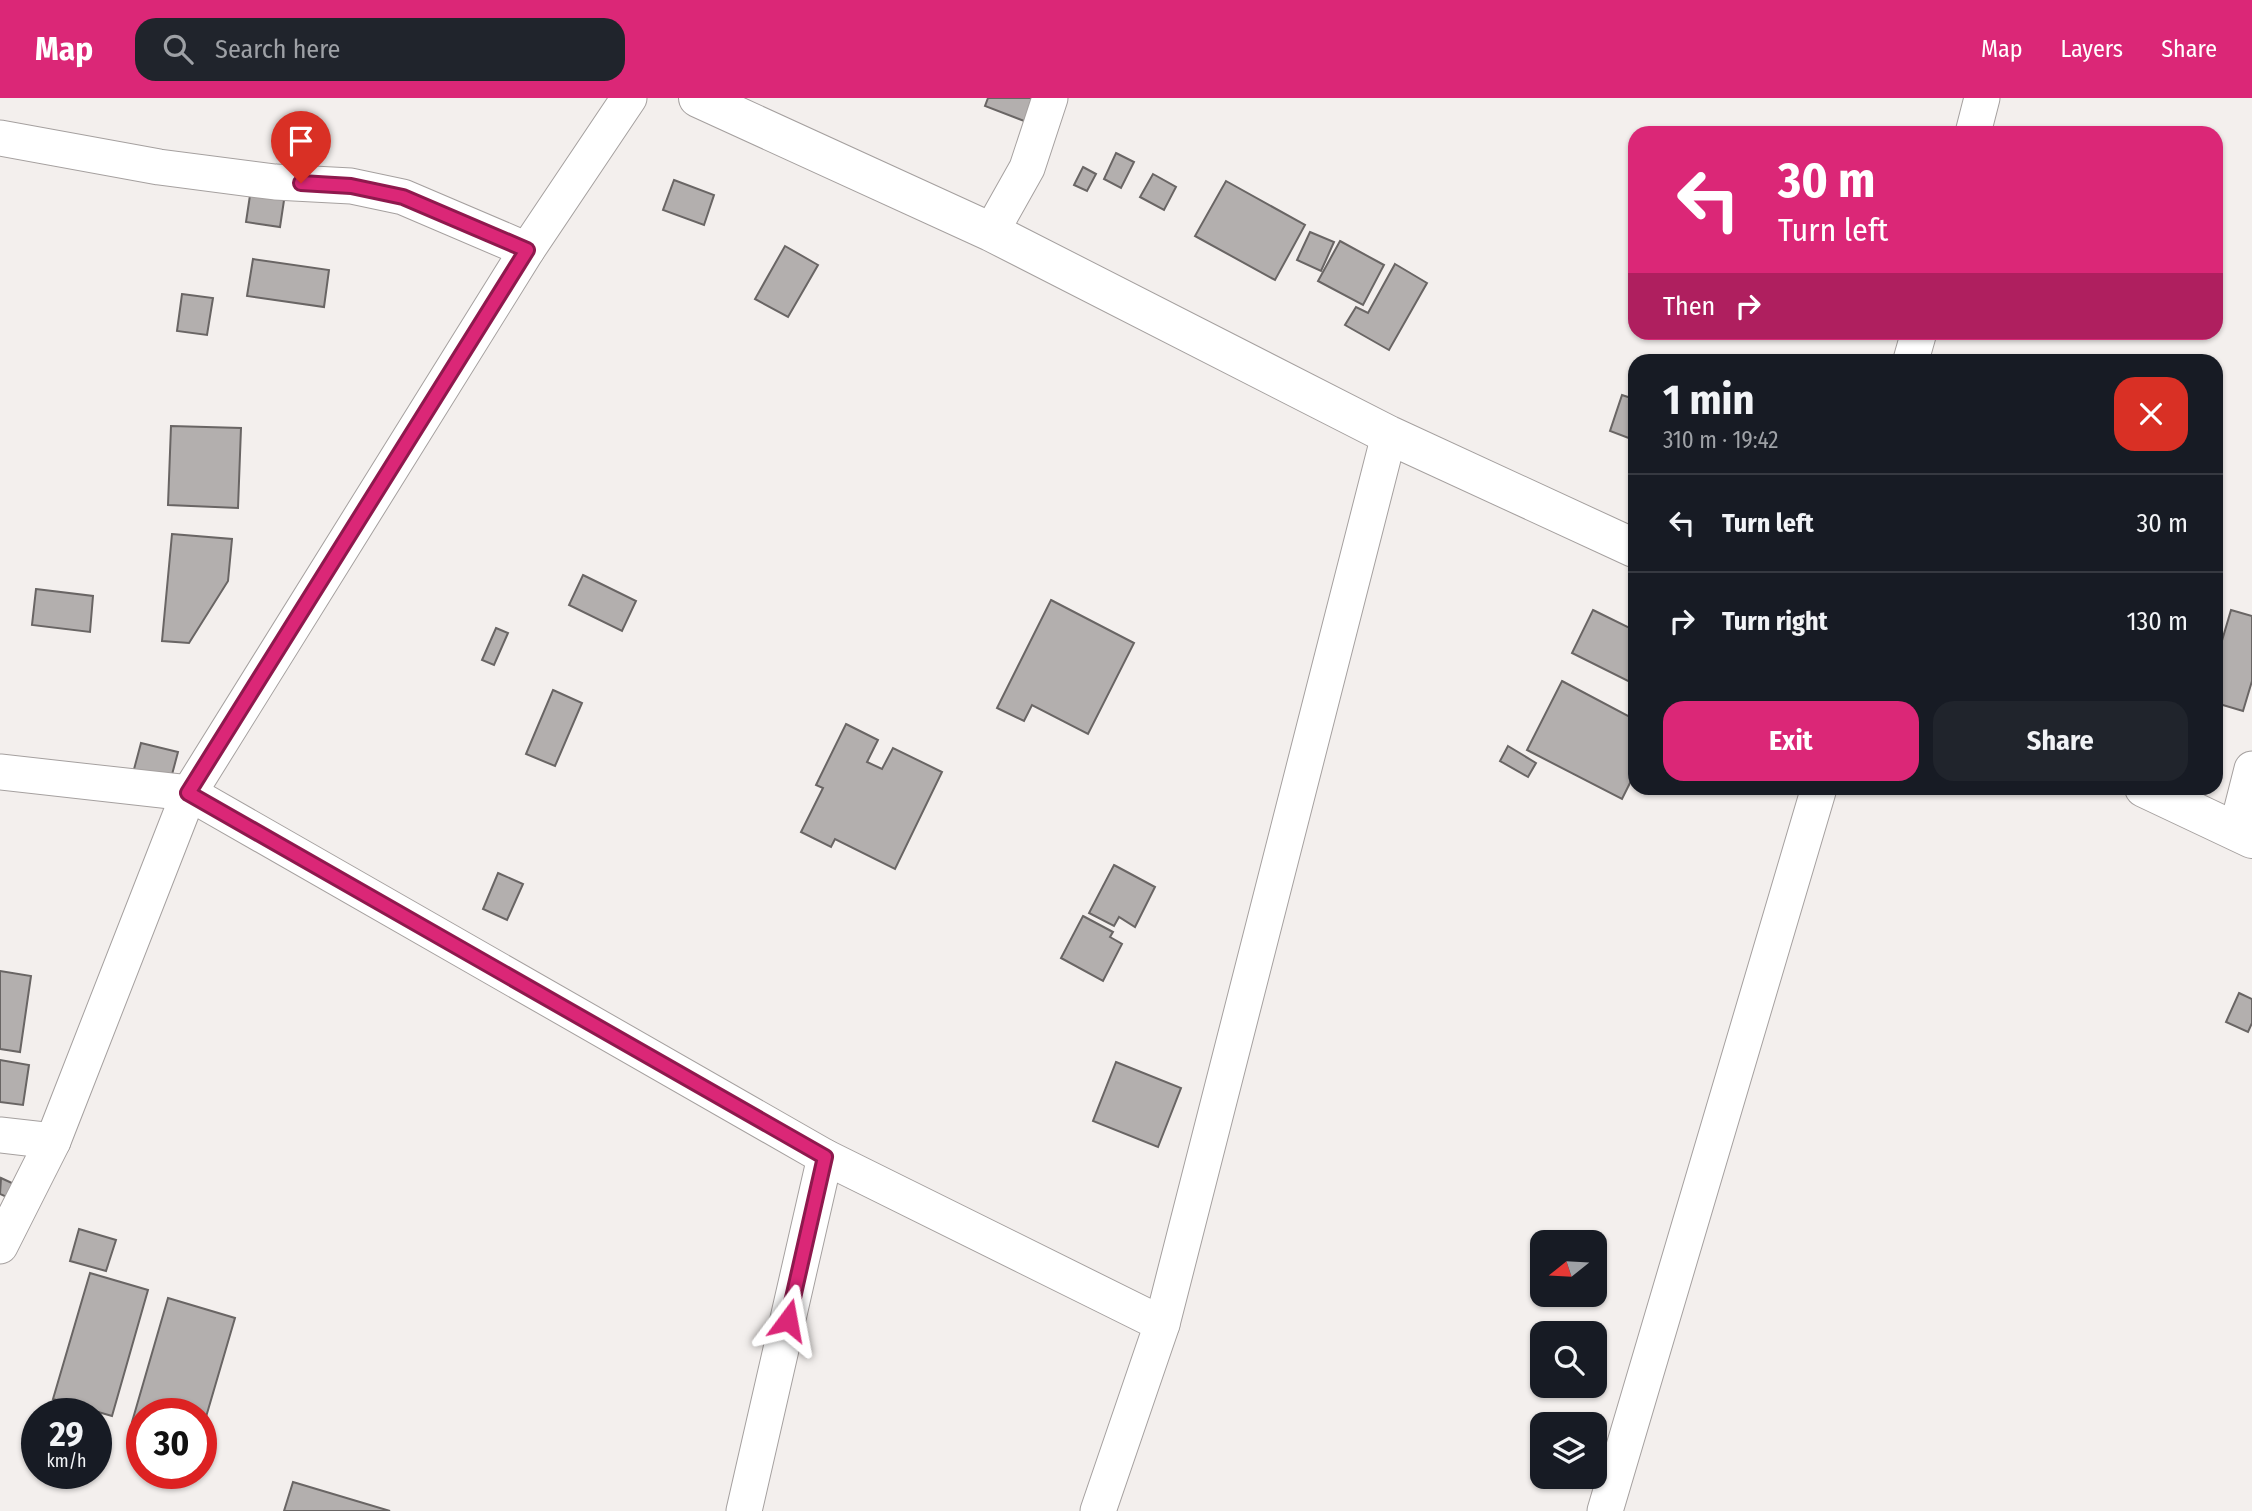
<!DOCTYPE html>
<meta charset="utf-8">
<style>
:root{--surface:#171b24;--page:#20242c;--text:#f1f3f6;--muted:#9ea1a6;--line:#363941;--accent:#db2777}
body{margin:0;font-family:"Fira Sans Condensed",sans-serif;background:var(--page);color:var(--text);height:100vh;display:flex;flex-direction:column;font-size:26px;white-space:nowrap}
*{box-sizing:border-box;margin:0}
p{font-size:23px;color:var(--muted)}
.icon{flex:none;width:38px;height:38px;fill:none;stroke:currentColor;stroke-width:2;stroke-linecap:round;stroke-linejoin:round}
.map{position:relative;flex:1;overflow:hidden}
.drawer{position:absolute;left:1628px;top:256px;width:595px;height:441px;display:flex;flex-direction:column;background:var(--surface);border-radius:21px;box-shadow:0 2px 5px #0004}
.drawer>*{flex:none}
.guide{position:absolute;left:1628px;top:28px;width:595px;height:214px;border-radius:21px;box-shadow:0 2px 5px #0004;background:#db2777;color:#fff;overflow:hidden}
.needle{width:46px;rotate:252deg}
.controls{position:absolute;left:1530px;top:1132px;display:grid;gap:14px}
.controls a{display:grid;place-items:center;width:77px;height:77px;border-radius:14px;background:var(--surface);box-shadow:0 2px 5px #0004;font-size:35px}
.speed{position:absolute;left:21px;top:1300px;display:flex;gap:14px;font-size:35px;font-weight:700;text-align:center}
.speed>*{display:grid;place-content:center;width:91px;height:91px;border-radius:50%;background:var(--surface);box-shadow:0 2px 5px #0004;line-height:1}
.speed small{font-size:18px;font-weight:400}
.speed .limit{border:10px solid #d22;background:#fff;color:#111}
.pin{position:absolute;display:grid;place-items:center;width:60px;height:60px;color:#fff;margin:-72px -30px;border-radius:50% 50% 50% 0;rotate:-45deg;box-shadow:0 0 7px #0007}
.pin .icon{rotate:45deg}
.me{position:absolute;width:77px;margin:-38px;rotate:13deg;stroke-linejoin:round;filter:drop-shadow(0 0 5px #0008)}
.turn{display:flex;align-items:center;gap:24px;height:147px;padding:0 35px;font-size:32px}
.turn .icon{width:91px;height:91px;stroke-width:2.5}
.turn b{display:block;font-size:49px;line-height:60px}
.then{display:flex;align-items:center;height:66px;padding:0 35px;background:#0003;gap:14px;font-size:26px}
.round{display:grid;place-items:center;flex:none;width:74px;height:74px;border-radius:21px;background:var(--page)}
.overview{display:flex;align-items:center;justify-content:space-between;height:119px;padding:0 35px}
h1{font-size:42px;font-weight:700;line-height:52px}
.action{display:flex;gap:14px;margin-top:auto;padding:14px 35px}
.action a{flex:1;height:80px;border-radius:21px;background:var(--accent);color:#fff;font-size:28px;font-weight:700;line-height:80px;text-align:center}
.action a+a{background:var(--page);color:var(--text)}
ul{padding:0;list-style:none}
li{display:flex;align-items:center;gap:21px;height:98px;padding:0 35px;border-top:2px solid var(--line)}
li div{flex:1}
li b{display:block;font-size:26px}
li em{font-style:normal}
header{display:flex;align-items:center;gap:42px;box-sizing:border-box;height:98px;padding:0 35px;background:var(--accent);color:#fff}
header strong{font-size:33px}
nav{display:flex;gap:38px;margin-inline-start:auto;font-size:24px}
.search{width:490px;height:63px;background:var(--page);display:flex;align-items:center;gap:18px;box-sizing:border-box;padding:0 24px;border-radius:21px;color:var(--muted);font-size:26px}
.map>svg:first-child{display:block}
.building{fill:#b3afae;stroke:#696564;stroke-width:2}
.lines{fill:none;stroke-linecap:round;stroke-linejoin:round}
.street-casing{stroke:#a5a09f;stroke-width:37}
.secondary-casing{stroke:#a5a09f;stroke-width:40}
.street{stroke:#fff;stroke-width:35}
.secondary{stroke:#fff;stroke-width:38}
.route-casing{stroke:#8e194d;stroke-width:18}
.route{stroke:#db2777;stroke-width:12}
</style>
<header>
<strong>Map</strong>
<div class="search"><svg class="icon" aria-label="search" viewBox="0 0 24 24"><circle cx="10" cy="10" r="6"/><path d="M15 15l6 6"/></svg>Search here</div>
<nav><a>Map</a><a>Layers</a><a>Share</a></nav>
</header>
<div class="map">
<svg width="2252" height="1413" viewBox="0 0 2252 1413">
<rect width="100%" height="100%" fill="#f3efed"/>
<!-- building -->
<g class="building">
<polygon points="988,0 1041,0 1032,26 985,8"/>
<polygon points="1116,55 1134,64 1121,90 1104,81"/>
<polygon points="1083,69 1096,76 1087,93 1074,87"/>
<polygon points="1153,76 1176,89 1164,112 1140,99"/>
<polygon points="674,82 714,97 704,127 663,112"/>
<polygon points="1226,83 1305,127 1275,182 1195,138"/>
<polygon points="252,84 286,89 280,129 246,124"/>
<polygon points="1310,134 1334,144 1321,173 1297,162"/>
<polygon points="1340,143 1384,167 1363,207 1318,183"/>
<polygon points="785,148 818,167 788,219 755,201"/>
<polygon points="253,161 329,172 324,209 247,198"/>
<polygon points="1395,166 1427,185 1389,252 1345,227 1356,209 1368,215"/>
<polygon points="182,196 213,200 207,237 177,233"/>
<polygon points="1622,297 1634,301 1634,342 1610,333"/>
<polygon points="171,328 241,330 238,410 168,407"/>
<polygon points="172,436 232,441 228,483 189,545 162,543"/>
<polygon points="583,477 636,503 622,533 569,507"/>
<polygon points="36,491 93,498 90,534 32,527"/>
<polygon points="1051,502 1134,545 1088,636 1032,607 1024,623 997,610"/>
<polygon points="1593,512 1634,532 1632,585 1572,555"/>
<polygon points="2231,512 2252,518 2252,583 2243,613 2216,605 2216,563"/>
<polygon points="496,530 508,535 494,567 482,562"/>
<polygon points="1562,583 1634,621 1634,677 1622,701 1527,652"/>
<polygon points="553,592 582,605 555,668 526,656"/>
<polygon points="846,626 878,642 867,664 882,671 893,650 942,674 895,771 835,741 831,749 801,734 823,690 816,687"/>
<polygon points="141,645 178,654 170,684 133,675"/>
<polygon points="1508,648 1536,665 1528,679 1500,663"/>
<polygon points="1114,767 1155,789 1135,829 1119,819 1114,828 1089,815"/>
<polygon points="498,775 523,786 507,822 483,811"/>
<polygon points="1083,818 1113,834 1110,839 1122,846 1103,883 1061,860"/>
<polygon points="0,873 31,878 20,954 0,951"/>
<polygon points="2239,895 2252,901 2252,925 2248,934 2226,924"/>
<polygon points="0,962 29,967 23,1007 0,1004"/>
<polygon points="1116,964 1181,990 1158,1049 1093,1023"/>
<polygon points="1,1080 25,1091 20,1105 0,1096"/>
<polygon points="79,1131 116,1142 106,1173 70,1163"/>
<polygon points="90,1175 148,1192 112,1318 53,1301"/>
<polygon points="168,1200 235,1220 201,1336 201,1316 142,1316 142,1327 132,1324"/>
<polygon points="293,1384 390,1413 284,1413"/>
</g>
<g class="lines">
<!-- street casing -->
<g class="street-casing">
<g id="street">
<polyline points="1973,35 1982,0"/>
<polyline points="0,40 159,69 275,84 351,88 403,99 527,152"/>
<polyline points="991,134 1027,70 1050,0"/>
<polyline points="1911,262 1919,234"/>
<polyline points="0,674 189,695 825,1059 1162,1226 1098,1413"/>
<polyline points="2236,734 2252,671"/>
<polyline points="0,1037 53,1043"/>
<polyline points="0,1148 53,1043 189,695 527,152 629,0"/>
<polyline points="1162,1226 1389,337"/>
<polyline points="744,1413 825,1059"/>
<polyline points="1605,1413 1819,690"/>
</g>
</g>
<!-- secondary casing -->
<g class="secondary-casing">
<g id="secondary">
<polyline points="698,0 991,134 1389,337 1634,450"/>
<polyline points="2144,690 2252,741"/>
</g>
</g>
<!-- street -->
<use href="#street" class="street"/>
<!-- secondary -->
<use href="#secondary" class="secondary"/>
</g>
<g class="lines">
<!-- route casing -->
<g class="route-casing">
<polyline id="route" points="301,85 351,88 403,99 527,152 188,695 825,1059 788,1222"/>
</g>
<!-- route -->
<use href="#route" class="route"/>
</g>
</svg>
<div class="controls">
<a><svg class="needle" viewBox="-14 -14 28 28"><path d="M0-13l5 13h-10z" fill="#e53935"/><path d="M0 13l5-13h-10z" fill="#9ea1a6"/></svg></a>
<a><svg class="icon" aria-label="search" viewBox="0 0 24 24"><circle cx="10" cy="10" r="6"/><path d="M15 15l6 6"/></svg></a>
<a><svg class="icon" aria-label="layers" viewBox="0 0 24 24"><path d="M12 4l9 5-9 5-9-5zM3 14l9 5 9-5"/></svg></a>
</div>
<div class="speed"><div>29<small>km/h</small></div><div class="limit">30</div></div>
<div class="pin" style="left:301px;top:85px;background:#d93025"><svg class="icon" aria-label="arrive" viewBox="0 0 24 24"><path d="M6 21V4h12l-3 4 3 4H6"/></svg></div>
<svg class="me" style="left:788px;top:1222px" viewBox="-20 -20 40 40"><path d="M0-17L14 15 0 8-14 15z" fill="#db2777" stroke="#fff" stroke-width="4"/></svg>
<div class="guide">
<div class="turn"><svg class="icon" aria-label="left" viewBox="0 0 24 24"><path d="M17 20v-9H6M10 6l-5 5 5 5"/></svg><div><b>30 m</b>Turn left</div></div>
<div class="then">Then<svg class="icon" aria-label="right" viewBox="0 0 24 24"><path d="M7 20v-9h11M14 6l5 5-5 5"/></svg></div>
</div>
<section class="drawer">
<div class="overview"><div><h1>1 min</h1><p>310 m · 19:42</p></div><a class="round" style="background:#d93025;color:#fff"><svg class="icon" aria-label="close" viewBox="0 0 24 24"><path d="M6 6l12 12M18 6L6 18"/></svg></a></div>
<ul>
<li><svg class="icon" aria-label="left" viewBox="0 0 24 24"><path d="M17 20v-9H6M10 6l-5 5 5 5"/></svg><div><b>Turn left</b></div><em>30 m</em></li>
<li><svg class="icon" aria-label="right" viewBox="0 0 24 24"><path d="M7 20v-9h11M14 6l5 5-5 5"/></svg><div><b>Turn right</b></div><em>130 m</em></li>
</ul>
<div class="action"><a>Exit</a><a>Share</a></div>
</section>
</div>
